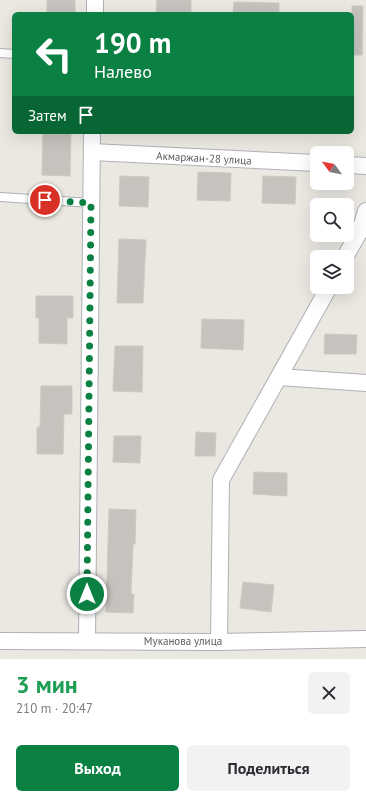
<!DOCTYPE html>
<html lang="ru">
<meta charset="utf-8">
<style>
:root{--surface:#fff;--page:#f2f2f3;--text:#2b2b33;--muted:#7c7c81;--accent:#0b8043}
body{margin:0;font-family:"PT Sans",sans-serif;background:var(--page);color:var(--text);height:100vh;display:flex;flex-direction:column;font-size:15px;white-space:nowrap}
*{box-sizing:border-box;margin:0}
p{font-size:13px;color:var(--muted)}
.icon{flex:none;width:22px;height:22px;fill:none;stroke:currentColor;stroke-width:2;stroke-linecap:round;stroke-linejoin:round}
.map{position:relative;height:659px;overflow:hidden}
.drawer{display:flex;flex-direction:column;background:var(--surface);flex:1}
.drawer>*{flex:none}
.guide{position:absolute;left:12px;top:12px;width:342px;height:122px;border-radius:6px;box-shadow:0 4px 16px #0002;background:#0b8043;color:#fff;overflow:hidden}
.needle{width:26px;rotate:302deg}
.fabs{position:absolute;left:310px;top:146px;display:grid;gap:8px}
.fabs a{display:grid;place-items:center;width:44px;height:44px;border-radius:6px;background:var(--surface);box-shadow:0 4px 16px #0002;font-size:20px}
.pin{position:absolute;display:grid;place-items:center;width:34px;height:34px;color:#fff;margin:-17px;border:2px solid #fff;border-radius:50%;box-shadow:0 1px 4px #0007}
.me{position:absolute;width:44px;margin:-22px;rotate:0deg;stroke-linejoin:round;filter:drop-shadow(0 0 3px #0008)}
.turn{display:flex;align-items:center;gap:14px;height:84px;padding:0 16px;font-size:18px}
.turn .icon{width:52px;height:52px;stroke-width:2.5}
.turn b{display:block;font-size:28px;line-height:34px}
.then{display:flex;align-items:center;height:38px;padding:0 16px;background:#0003;gap:8px;font-size:15px}
.round{display:grid;place-items:center;flex:none;width:42px;height:42px;border-radius:6px;background:var(--page)}
.summary{display:flex;align-items:center;justify-content:space-between;height:68px;padding:0 16px}
h1{font-size:24px;font-weight:700;line-height:30px;color:#1e9e55}
.cta{display:flex;gap:8px;margin-top:auto;padding:8px 16px}
.cta a{flex:1;height:46px;border-radius:6px;background:var(--accent);color:#fff;font-size:16px;font-weight:700;line-height:46px;text-align:center}
.cta a+a{background:var(--page);color:var(--text)}
.map>svg:first-child{display:block}
.building{fill:#c6c3be;stroke:#cec9c0}
.lines{fill:none;stroke-linecap:round;stroke-linejoin:round}
.lane-casing{stroke:#aeb1b5;stroke-width:10}
.street-casing{stroke:#aeb1b5;stroke-width:18}
.lane{stroke:#fff;stroke-width:8}
.street{stroke:#fff;stroke-width:16}
.route{stroke:#0b8043;stroke-width:7;stroke-dasharray:0 12.6}
.labels{text-anchor:middle;stroke-width:3;stroke-linejoin:round;paint-order:stroke}
.street-label{font-size:11px;fill:#595c60;stroke:#fff}
</style>
<div class="map">
<svg width="366" height="659" viewBox="0 0 366 659">
<rect width="100%" height="100%" fill="#eae8e1"/>
<!-- building -->
<g class="building">
<rect x="47" y="0" width="28" height="14"/>
<polygon points="157,0 191,0 191,14 156,14"/>
<polygon points="234,2 279,3 279,14 233,14"/>
<polygon points="352,6 363,6 362,55 352,55"/>
<polygon points="43,132 71,132 70,176 42,175"/>
<polygon points="198,172 231,173 230,201 197,200"/>
<polygon points="120,176 149,177 148,207 119,206"/>
<polygon points="263,176 296,177 295,204 262,203"/>
<polygon points="119,239 146,240 143,303 117,303"/>
<polygon points="36,296 73,296 73,318 67,318 67,344 39,343 39,318 36,318"/>
<polygon points="202,319 244,320 243,350 201,348"/>
<polygon points="325,334 357,335 356,354 324,354"/>
<polygon points="115,346 143,346 142,392 113,391"/>
<polygon points="41,386 72,386 72,414 64,414 63,454 37,454 37,427 40,427"/>
<polygon points="196,432 216,433 215,456 195,456"/>
<polygon points="114,436 141,436 140,463 113,462"/>
<polygon points="254,472 287,473 287,496 253,494"/>
<polygon points="109,509 136,510 135,544 133,544 131,594 134,594 133,613 106,612"/>
<polygon points="243,582 274,585 271,612 240,608"/>
</g>
<g class="lines">
<!-- lane casing -->
<g class="lane-casing">
<g id="lane">
<polyline points="0,53 14,54"/>
<polyline points="0,197 91,203"/>
</g>
</g>
<!-- street casing -->
<g class="street-casing">
<g id="street">
<polyline points="95,14 95,0"/>
<polyline points="92,152 317,163"/>
<polyline points="347,165 366,166"/>
<polyline points="345,257 360,231 366,211"/>
<polyline points="279,377 366,383"/>
<polyline points="0,641 219,642 366,639"/>
<polyline points="87,641 92,132"/>
<polyline points="219,642 221,480 329,287"/>
</g>
</g>
<!-- lane -->
<use href="#lane" class="lane"/>
<!-- street -->
<use href="#street" class="street"/>
</g>
<g class="lines">
<!-- route -->
<polyline class="route" points="45,200 91,203 87,594"/>
</g>
<g class="labels">
<!-- street labels -->
<g class="street-label">
<text transform="translate(204 158) rotate(3)" y="4">Акмаржан-28 улица</text>
<text x="183" y="645">Муканова улица</text>
</g>
</g>
</svg>
<div class="fabs">
<a><svg class="needle" viewBox="-14 -14 28 28"><path d="M0-13l5 13h-10z" fill="#e53935"/><path d="M0 13l5-13h-10z" fill="#7c7c81"/></svg></a>
<a><svg class="icon" aria-label="search" viewBox="0 0 24 24"><circle cx="10" cy="10" r="6"/><path d="M15 15l6 6"/></svg></a>
<a><svg class="icon" aria-label="layers" viewBox="0 0 24 24"><path d="M12 4l9 5-9 5-9-5zM3 14l9 5 9-5"/></svg></a>
</div>
<div class="pin" style="left:45px;top:200px;background:#d93025"><svg class="icon" aria-label="arrive" viewBox="0 0 24 24"><path d="M6 21V4h12l-3 4 3 4H6"/></svg></div>
<svg class="me" style="left:87px;top:594px" viewBox="-20 -20 40 40"><circle r="17" fill="#0b8043" stroke="#fff" stroke-width="3"/><path d="M0-11L8 9 0 5-8 9z" fill="#fff"/></svg>
<div class="guide">
<div class="turn"><svg class="icon" aria-label="left" viewBox="0 0 24 24"><path d="M17 20v-9H6M10 6l-5 5 5 5"/></svg><div><b>190 m</b>Налево</div></div>
<div class="then">Затем<svg class="icon" aria-label="arrive" viewBox="0 0 24 24"><path d="M6 21V4h12l-3 4 3 4H6"/></svg></div>
</div>
</div>
<section class="drawer">
<div class="summary"><div><h1>3 мин</h1><p>210 m · 20:47</p></div><a class="round"><svg class="icon" aria-label="close" viewBox="0 0 24 24"><path d="M6 6l12 12M18 6L6 18"/></svg></a></div>
<div class="cta"><a>Выход</a><a>Поделиться</a></div>
</section>
